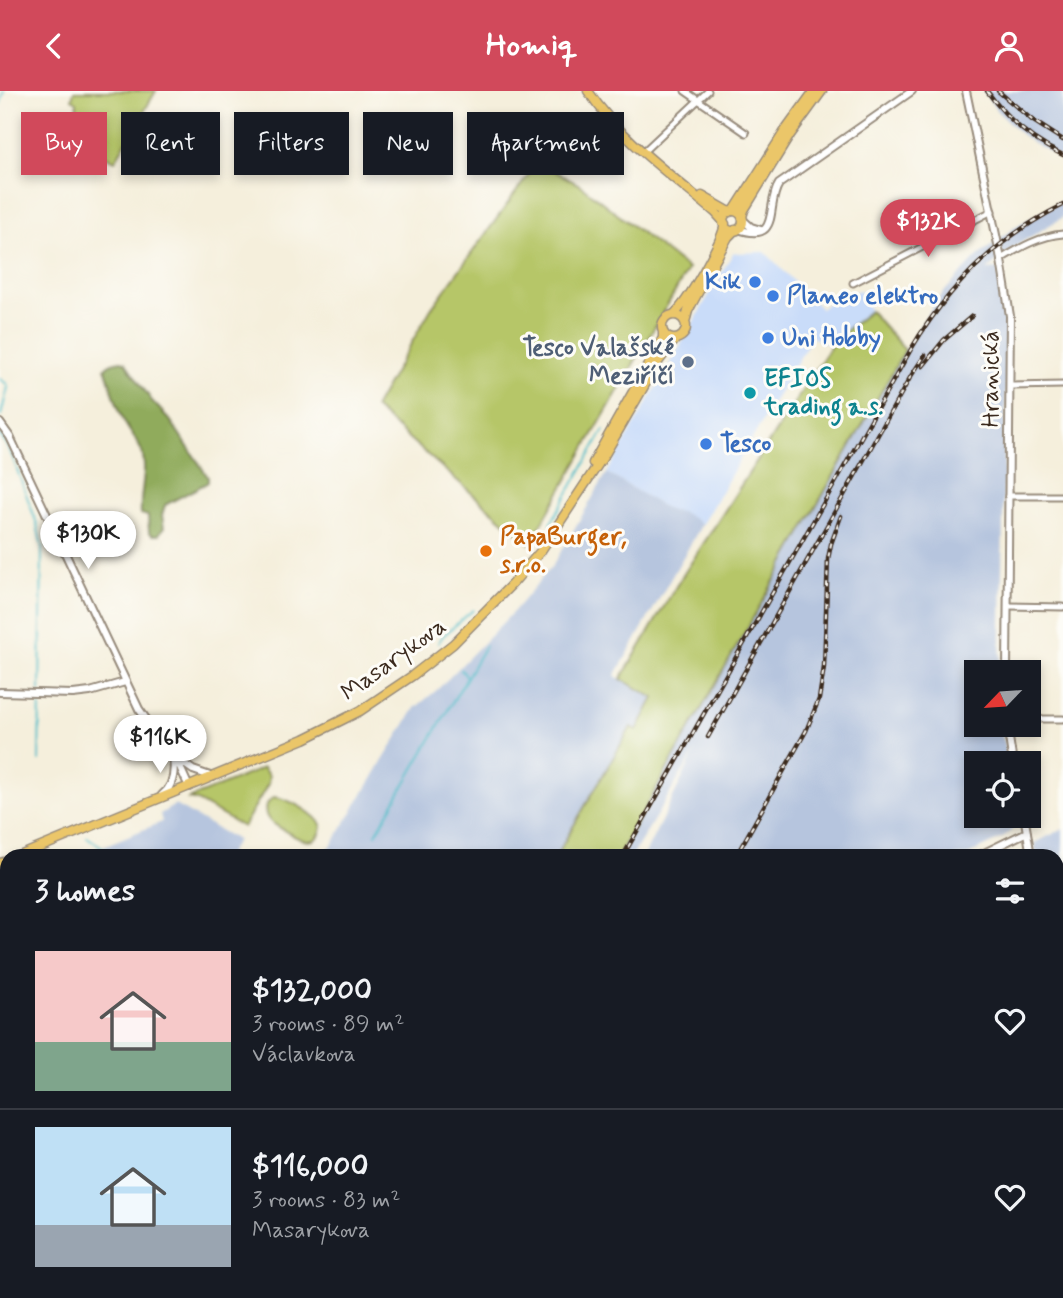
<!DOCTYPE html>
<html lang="en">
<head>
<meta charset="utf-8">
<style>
	body { margin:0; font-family:Mynerve,sans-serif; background:#20242c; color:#f1f3f6; height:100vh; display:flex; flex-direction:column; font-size:26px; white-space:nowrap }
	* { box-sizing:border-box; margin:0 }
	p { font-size:23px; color:#9ea1a6 }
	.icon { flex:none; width:38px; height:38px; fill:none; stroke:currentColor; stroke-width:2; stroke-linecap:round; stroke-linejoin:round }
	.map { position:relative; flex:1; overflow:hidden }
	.drawer { position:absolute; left:0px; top:758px; width:1064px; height:450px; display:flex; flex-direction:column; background:#171b24; border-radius:21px 21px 0 0; box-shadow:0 4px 10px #0003 }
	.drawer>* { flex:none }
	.top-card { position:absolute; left:21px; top:21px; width:700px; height:63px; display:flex; gap:14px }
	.needle { width:46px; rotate:245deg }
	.fabs { position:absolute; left:964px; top:569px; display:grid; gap:14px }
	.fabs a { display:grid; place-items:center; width:77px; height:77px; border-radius:0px; background:#171b24; box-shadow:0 4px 10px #0003; font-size:35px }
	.price { position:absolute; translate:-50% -60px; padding:0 16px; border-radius:24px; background:#fff; color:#222; font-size:23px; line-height:46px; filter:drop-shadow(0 2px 4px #0008) }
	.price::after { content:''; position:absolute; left:50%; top:42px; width:21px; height:16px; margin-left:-10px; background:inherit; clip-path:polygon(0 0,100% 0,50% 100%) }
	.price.current { background:#d1495b; color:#fff }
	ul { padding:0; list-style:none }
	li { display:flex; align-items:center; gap:21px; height:175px; padding:0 35px }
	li+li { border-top:2px solid #363941 }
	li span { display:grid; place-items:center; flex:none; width:196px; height:140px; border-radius:0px; color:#555 }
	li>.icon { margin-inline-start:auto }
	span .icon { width:84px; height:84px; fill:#fffc; stroke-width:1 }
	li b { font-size:30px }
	h2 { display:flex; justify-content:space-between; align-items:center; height:84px; padding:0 35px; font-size:30px }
	.chip { padding:0 24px; border-radius:0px; background:#171b24; box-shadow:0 4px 10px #0003; font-size:24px; line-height:63px }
	.chip.current { background:#d1495b; color:#fff }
	header { display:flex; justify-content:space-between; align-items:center; height:91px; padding:0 35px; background:#d1495b; color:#fff; font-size:32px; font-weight:700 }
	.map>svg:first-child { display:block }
	.built { fill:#c9dcf9 }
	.industrial { fill:#b6c5de }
	.green { fill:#b6c668; stroke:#787843; stroke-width:2 }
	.forest { fill:#90ab5c; stroke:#666a3d; stroke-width:2 }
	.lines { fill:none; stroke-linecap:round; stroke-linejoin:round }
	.stream { stroke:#50bdc9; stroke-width:2 }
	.minor-casing { stroke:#988c7d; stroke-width:9 }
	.tertiary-casing { stroke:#988c7d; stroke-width:10 }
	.primary-casing { stroke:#988c7d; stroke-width:11 }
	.minor { stroke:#fff; stroke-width:5 }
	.tertiary { stroke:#fff; stroke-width:6 }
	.primary { stroke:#ebc669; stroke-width:8 }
	.rail-casing { stroke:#3b2a1e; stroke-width:4.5 }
	.rail { stroke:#fdfcf7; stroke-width:2; stroke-dasharray:5; stroke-linecap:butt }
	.shop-dot { fill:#3f7fe0; stroke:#fdfcf7; stroke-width:2.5 }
	.service-dot { fill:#5c6f8a; stroke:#fdfcf7; stroke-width:2.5 }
	.culture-dot { fill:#0f9aa8; stroke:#fdfcf7; stroke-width:2.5 }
	.food-dot { fill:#e8710a; stroke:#fdfcf7; stroke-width:2.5 }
	.labels { text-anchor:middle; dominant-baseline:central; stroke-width:6; stroke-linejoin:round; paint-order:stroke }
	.shop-label { font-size:24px; font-weight:bold; fill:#366cbe; stroke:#fdfcf7; text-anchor:start }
	.service-label { font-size:24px; font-weight:bold; fill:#4e5e75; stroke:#fdfcf7; text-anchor:end }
	.culture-label { font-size:24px; font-weight:bold; fill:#0d838f; stroke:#fdfcf7; text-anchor:start }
	.street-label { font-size:24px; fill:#3b2a1e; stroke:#fdfcf7 }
	.food-label { font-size:24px; font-weight:bold; fill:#c56008; stroke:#fdfcf7; text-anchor:start }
</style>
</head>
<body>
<header><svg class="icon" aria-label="back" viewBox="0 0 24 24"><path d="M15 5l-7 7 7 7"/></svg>Homiq<svg class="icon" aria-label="person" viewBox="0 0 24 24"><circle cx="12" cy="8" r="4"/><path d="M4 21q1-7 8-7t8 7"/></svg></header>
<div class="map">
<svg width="1063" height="1207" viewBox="0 0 1063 1207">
	<rect width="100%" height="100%" fill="#fdfcf7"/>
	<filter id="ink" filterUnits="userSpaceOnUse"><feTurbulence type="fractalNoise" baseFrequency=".0143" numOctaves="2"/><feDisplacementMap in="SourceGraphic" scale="14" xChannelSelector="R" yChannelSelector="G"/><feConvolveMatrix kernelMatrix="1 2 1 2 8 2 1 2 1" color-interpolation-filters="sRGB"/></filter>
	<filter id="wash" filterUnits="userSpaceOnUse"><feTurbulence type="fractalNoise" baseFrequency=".00686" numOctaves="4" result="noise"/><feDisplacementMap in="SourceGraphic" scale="28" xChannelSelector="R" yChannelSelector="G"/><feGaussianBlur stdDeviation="1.57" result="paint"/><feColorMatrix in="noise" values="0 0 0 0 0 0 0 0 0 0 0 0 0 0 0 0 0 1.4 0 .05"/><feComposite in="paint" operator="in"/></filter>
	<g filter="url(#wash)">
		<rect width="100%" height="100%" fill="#f5efdc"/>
		<path class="built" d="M 765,161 L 821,218 L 832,208 L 860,199 L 870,220 L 845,240 L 831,255 L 812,246 L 702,433 L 682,422 L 670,420 L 607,382 L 733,162 Z"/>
		<path class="industrial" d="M 983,0 L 1063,0 L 1063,68 L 1037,54 L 1022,44 L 997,20 Z
			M 1063,109 L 1063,126 L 1017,154 L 987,179 L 998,178 L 1007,233 L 1000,581 L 976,581 L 976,634 L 1000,634 L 1008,672 L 976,672 L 976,724 L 1017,725 L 1015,736 L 1004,746 L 966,765 L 644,765 L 696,659 L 632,765 L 618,765 L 892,282 L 925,226 L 944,201 L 977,166 L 1016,135 Z
			M 607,382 L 670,420 L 682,421 L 702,433 L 615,585 L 654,606 L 637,639 L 631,637 L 556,765 L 304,765 L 323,761 L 331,755 L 415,617 L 438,598 L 484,551 L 514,520 L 553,474 Z
			M 175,714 L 237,749 L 229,762 L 230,765 L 79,765 L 162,731 L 160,723 Z
			M 1063,738 L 1063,875 L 1057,858 L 1057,765 L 1037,765 L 1034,752 Z
			M 7,794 L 7,1200 L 321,1201 L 318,1207 L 0,1207 L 0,797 Z
			M 438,1200 L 656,1200 L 657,1206 L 657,1207 L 434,1207 Z"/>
		<path class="green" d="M 74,0 L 156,0 L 115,70 L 88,56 L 90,50 L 88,53 L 71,46 L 77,24 L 77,11 L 72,8 Z
			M 538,71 L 580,94 L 688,178 L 530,453 L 374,317 L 431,218 Z
			M 870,220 L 905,259 L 618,765 L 556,765 L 631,636 L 637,639 L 654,607 L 621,588 L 678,492 L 831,255 L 845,240 Z
			M 263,677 L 269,685 L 268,693 L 243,736 L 197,710 L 189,708 Z
			M 274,706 C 288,707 316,723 322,735 C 318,766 286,740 271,731 C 262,722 264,713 274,706 Z
			M 321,1201 L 321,1200 L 372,1201 L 368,1207 L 318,1207 Z"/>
		<path class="forest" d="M 121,270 L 125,271 L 152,310 L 170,329 L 208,386 L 208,391 L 205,393 L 165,414 L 162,424 L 164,437 L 158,444 L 153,444 L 149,441 L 148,425 L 141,423 C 139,402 148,382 142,361 C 138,350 130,342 125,332 C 117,316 112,297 106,279 L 105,277 C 110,272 114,271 121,270 Z
			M 386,1201 L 386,1200 L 438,1201 L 434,1207 L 383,1207 Z
			M 690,1201 L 875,1201 L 869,1207 L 696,1207 Z"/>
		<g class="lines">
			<path class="stream" d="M 0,14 L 4,0
				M 0,288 L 7,293 L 8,296 L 1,324
				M 0,343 L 12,365 L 37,433 L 42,457 L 40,600
				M 551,432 L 604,339
				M 438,552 L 443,545 L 473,519
				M 461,579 L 467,586
				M 39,670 L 40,605
				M 376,743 L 485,555
				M 87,746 L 116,765
				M 707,1200 L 716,1207"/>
		</g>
	</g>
	<g filter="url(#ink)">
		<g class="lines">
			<g class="minor-casing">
				<path id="minor" d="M 685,0 L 746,42
					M 643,61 L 708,0
					M 1001,168 C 1021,156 1040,145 1063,143
					M 853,192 L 992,120
					M 1011,295 L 1063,294
					M 1008,405 L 1063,405
					M 1008,515 L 1063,516
					M 1029,628 L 1063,628"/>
			</g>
			<g class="tertiary-casing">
				<path id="tertiary" d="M 966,0 L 1000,163 L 1010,225 L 1007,581
					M 743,129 L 751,136 L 761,139
					M 738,138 C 782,153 765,114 779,93 L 912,0
					M 0,332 L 10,346 L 139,618 L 180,676 L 189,696
					M 0,601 L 73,603 L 90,601 L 125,591
					M 1007,634 L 1013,672
					M 180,670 L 193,679 L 213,686
					M 162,704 C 174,695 175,681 173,667
					M 1024,724 L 1031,765
					M 978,765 L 1027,741
					M 1057,882 L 1063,893
					M 665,1207 L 667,1200"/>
			</g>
			<g class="primary-casing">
				<path id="primary" d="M 588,0 C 622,50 670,83 716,122 L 724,131
					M 702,105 L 730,121
					M 734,120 L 785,40 L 814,0
					M723 130a10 10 0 1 1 20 0a10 10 0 1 1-20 0Z
					M 742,126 L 744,119 L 790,44 L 822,0
					M662 236a12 12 0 1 1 24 0a12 12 0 1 1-24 0Z
					M 673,224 C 687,213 722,151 725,133
					M 685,231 L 688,220 L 728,146 L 735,139
					M 593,372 L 652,267 L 663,247 L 663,242
					M 19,765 L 304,648 L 360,620 L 412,585 L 453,553 L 513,492 L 540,461 L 605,363 L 658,271 L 675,249
					M 0,772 L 7,770"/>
			</g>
			<use href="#minor" class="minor"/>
			<use href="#tertiary" class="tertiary"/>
			<use href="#primary" class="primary"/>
			<g class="rail-casing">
				<path id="rail" d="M 987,0 C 1006,27 1032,50 1063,64
					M 998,0 L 1032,29 L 1063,49
					M 923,275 L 944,249 L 972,225
					M 708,646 L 911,285 L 925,264
					M 623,765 L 910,260 C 947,197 996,147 1063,114
					M 736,765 L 806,640 L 819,608 L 824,576 L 828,468 L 831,453 L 841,425
					M 0,1199 L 7,1187
					M 377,1207 L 381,1200
					M 444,1207 L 448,1200"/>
			</g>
			<use href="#rail" class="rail"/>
		</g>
	</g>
	<g class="shop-dot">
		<circle cx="755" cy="191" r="7"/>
		<circle cx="773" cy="205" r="7"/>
		<circle cx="768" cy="247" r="7"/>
		<circle cx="706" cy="353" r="7"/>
	</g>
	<circle class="service-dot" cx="688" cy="271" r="7"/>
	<circle class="culture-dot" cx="750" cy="302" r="7"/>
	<circle class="food-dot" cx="486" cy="460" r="7"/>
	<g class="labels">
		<g class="shop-label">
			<text x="741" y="191" text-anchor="end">Kik</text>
			<text x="787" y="205">Planeo elektro</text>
			<text x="782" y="247">Uni Hobby</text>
			<text x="720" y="353">Tesco</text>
		</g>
		<g class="service-label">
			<text x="674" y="257">Tesco Valašské<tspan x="674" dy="28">Meziříčí</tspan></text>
		</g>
		<g class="culture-label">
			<text x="764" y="288">EFIOS<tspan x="764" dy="28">trading a.s.</tspan></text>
		</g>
		<g class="street-label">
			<text transform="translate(991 288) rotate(-90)">Hranická</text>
			<text transform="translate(394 569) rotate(-36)">Masarykova</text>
		</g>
		<g class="food-label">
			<text x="500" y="446">PapaBurger,<tspan x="500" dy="28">s.r.o.</tspan></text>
		</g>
	</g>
</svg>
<div class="fabs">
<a><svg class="needle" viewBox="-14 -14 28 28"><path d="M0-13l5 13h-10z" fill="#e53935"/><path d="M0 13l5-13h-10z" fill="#9ea1a6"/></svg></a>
<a><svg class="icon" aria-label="locate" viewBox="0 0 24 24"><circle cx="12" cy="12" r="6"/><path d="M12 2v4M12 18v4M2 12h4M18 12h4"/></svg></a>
</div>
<b class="price current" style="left:928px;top:168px">$132K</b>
<b class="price" style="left:88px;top:480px">$130K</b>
<b class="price" style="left:160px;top:684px">$116K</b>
<div class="top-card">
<a class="chip current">Buy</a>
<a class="chip">Rent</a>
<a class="chip">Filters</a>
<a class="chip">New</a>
<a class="chip">Apartment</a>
</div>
<section class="drawer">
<h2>3 homes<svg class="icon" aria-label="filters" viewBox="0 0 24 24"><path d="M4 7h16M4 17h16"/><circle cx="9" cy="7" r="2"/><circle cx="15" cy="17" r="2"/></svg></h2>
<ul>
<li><span style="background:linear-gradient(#f6c9c9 65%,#7fa58c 0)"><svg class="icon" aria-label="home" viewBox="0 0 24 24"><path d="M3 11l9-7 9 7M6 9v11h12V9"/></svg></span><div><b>$132,000</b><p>3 rooms · 89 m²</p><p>Václavkova</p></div><svg class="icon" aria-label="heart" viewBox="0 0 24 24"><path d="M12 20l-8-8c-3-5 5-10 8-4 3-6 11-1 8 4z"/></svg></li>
<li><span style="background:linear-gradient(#bfe0f5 70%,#9aa5b1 0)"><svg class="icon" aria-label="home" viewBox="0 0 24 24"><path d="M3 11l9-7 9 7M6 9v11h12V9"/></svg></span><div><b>$116,000</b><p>3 rooms · 83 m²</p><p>Masarykova</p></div><svg class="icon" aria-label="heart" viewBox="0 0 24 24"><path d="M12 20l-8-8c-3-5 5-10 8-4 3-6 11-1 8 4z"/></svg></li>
</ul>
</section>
</div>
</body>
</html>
